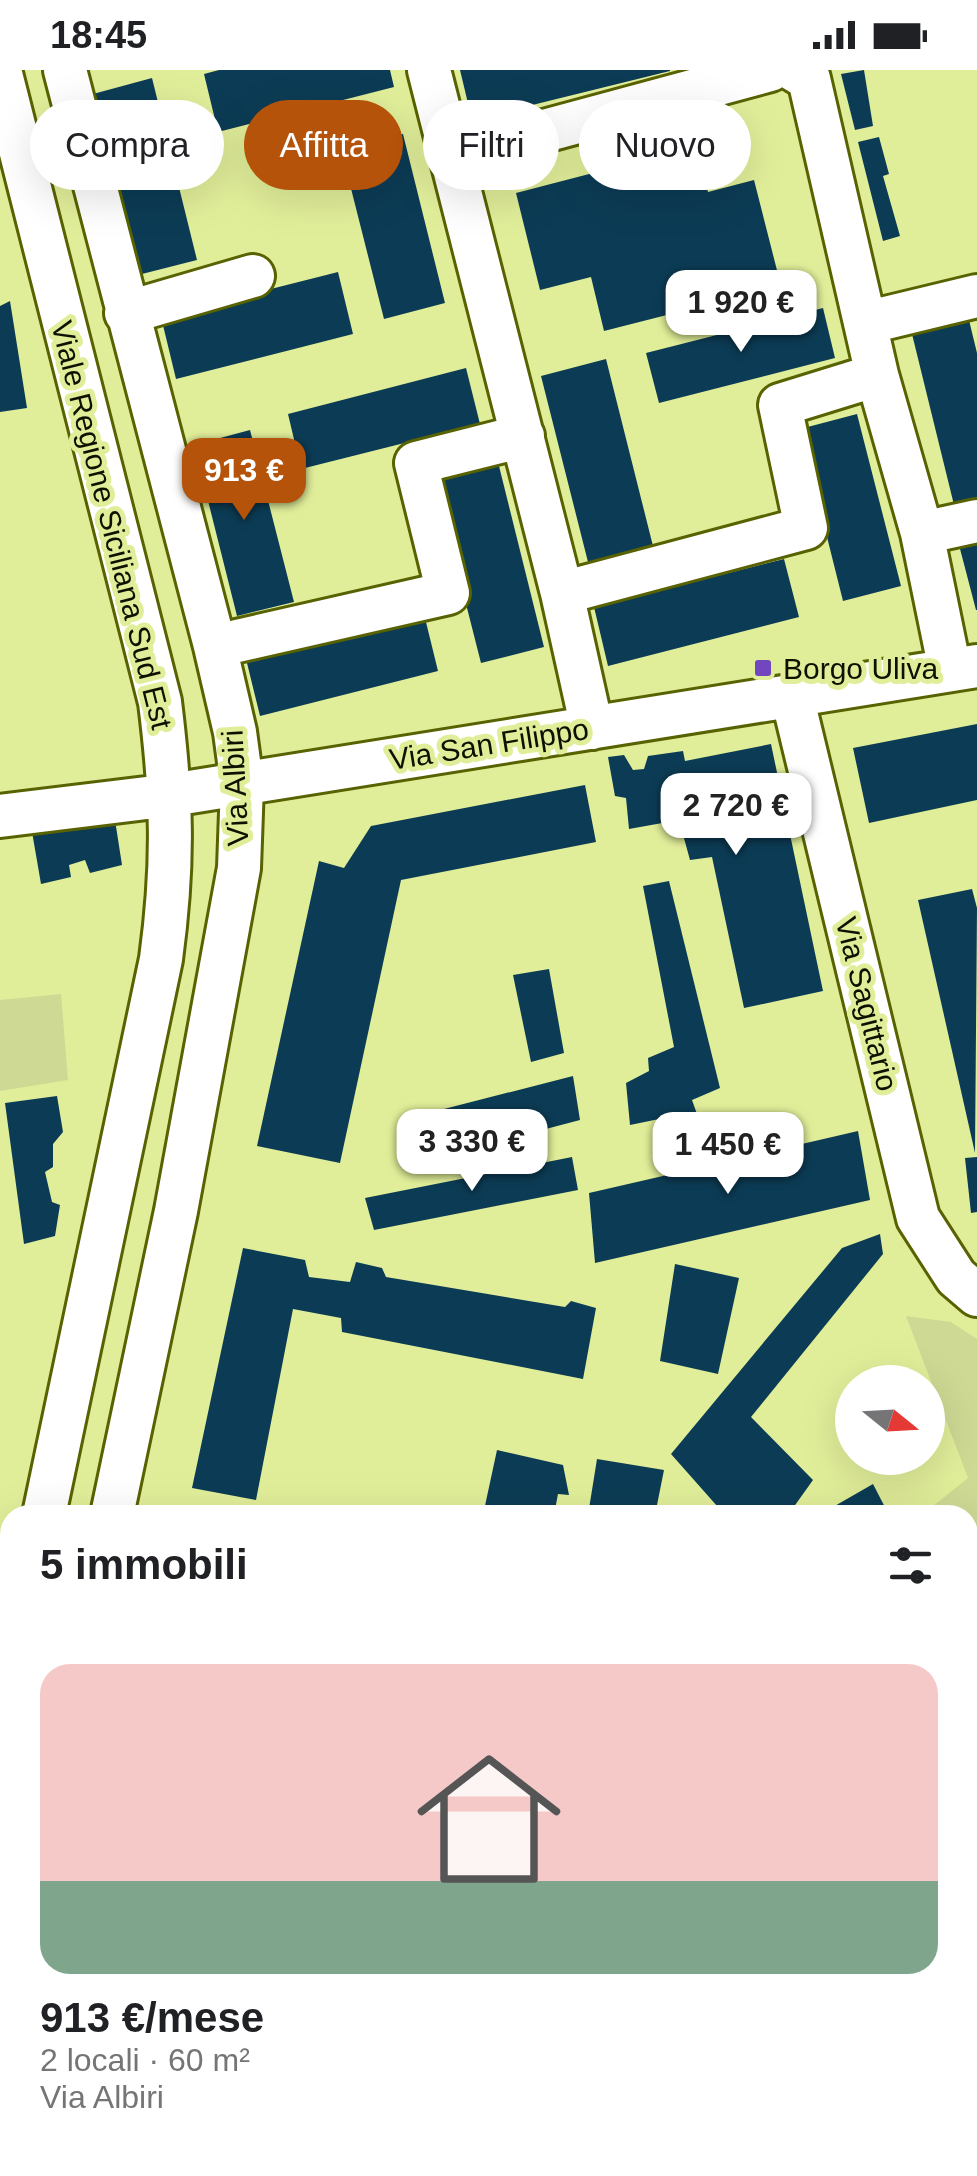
<!DOCTYPE html>
<html lang="it">
<head>
<meta charset="utf-8">
<style>
	body { margin:0; font-family:Arial,sans-serif; background:#f2f2f2; color:#202124; height:100vh; display:flex; flex-direction:column; font-size:38px; white-space:nowrap }
	* { box-sizing:border-box; margin:0 }
	p { font-size:32px; color:#757577 }
	.icon { flex:none; width:55px; height:55px; fill:none; stroke:currentColor; stroke-width:2; stroke-linecap:round; stroke-linejoin:round }
	.map { position:relative; flex:1; overflow:hidden }
	.side { position:absolute; left:0px; top:1435px; width:978px; height:672px; display:flex; flex-direction:column; background:#fff; border-radius:30px 30px 0 0; box-shadow:0 10px 40px #0002 }
	.side>* { flex:none }
	.hud { position:absolute; left:30px; top:30px; width:918px; height:90px; display:flex; gap:20px }
	.needle { width:65px; rotate:108deg }
	.buttons { position:absolute; left:835px; top:1295px; display:grid; gap:20px }
	.buttons a { display:grid; place-items:center; width:110px; height:110px; border-radius:50%; background:#fff; box-shadow:0 10px 40px #0002; font-size:50px }
	.price { position:absolute; translate:-50% -85px; padding:0 22px; border-radius:20px; background:#fff; color:#222; font-size:32px; line-height:65px; filter:drop-shadow(0 2px 5px #0008) }
	.price::after { content:''; position:absolute; left:50%; top:60px; width:30px; height:22px; margin-left:-15px; background:inherit; clip-path:polygon(0 0,100% 0,50% 100%) }
	.price.on { background:#b45309; color:#fff }
	ul { padding:0; list-style:none }
	li { display:grid; align-content:center; gap:20px; height:530px; padding:0 40px }
	li+li { border-top:2px solid #e0e0e0 }
	li span { display:grid; place-items:center; height:310px; border-radius:30px; color:#555 }
	li>.icon { margin-inline-start:auto }
	span .icon { width:180px; height:180px; fill:#fffc; stroke-width:1 }
	li b { font-size:42px }
	h2 { display:flex; justify-content:space-between; align-items:center; height:120px; padding:0 40px; font-size:42px }
	.pill { padding:0 35px; border-radius:45px; background:#fff; box-shadow:0 10px 40px #0002; font-size:35px; line-height:90px }
	.pill.on { background:#b45309; color:#fff }
	.status { display:flex; justify-content:space-between; align-items:center; height:70px; padding:0 50px; background:#fff; direction:ltr }
	.status svg { height:28px; fill:currentColor }
	.map>svg:first-child { display:block }
	.green { fill:#ced994 }
	.building { fill:#0c3c55 }
	.lines { fill:none; stroke-linecap:round; stroke-linejoin:round }
	.minor-casing { stroke:#596200; stroke-width:48 }
	.minor { stroke:#fff; stroke-width:42 }
	.poi-dot { fill:#7146be; stroke:#e1ee99; stroke-width:4 }
	.labels { text-anchor:middle; dominant-baseline:central; stroke-width:10; stroke-linejoin:round; paint-order:stroke }
	.street-label { font-size:30px; fill:#0e1100; stroke:#e1ee99 }
	.poi-label { font-size:30px; fill:#0e1100; stroke:#e1ee99; text-anchor:start }
</style>
</head>
<body>
<div class="status"><b>18:45</b><svg viewBox="0 0 49 12"><path d="M0 12V9h3v3zM5 12V6h3v6zM10 12V3h3v9zM15 12V0h3v12zM26 1h20v11H26zM47 4h2v5h-2z"/></svg></div>
<div class="map">
<svg width="977" height="2106" viewBox="0 0 977 2106">
	<rect width="100%" height="100%" fill="#e1ee99"/>
	<path class="green" d="M 61,924 L 68,1010 L 0,1021 L 0,930 Z
		M 906,1246 L 951,1252 L 977,1269 L 977,1666 L 968,1666 L 968,1445 L 922,1445 L 968,1408 Z"/>
	<path class="building" d="M 219,0 L 390,0 L 394,17 L 218,62 L 204,4 Z
		M 460,0 L 670,0 L 670,1 L 472,50 Z
		M 864,0 L 873,56 L 855,60 L 841,4 Z
		M 152,8 L 197,190 L 138,205 L 93,24 Z
		M 403,64 L 445,233 L 384,249 L 341,79 Z
		M 879,67 L 889,104 L 883,106 L 900,166 L 883,171 L 858,72 Z
		M 697,76 L 708,122 L 754,110 L 781,216 L 604,261 L 591,207 L 540,220 L 516,123 Z
		M 338,202 L 353,264 L 176,309 L 161,247 Z
		M 10,231 L 27,338 L 0,342 L 0,236 Z
		M 823,238 L 835,288 L 659,333 L 646,283 Z
		M 968,246 L 977,283 L 977,429 L 954,435 L 911,260 Z
		M 606,289 L 654,480 L 589,496 L 541,306 Z
		M 466,298 L 480,354 L 301,399 L 288,344 Z
		M 857,344 L 901,516 L 843,531 L 800,359 Z
		M 250,360 L 294,532 L 237,546 L 194,375 Z
		M 499,396 L 544,577 L 481,593 L 435,412 Z
		M 977,470 L 977,540 L 976,540 L 959,475 Z
		M 784,489 L 799,547 L 608,596 L 594,537 Z
		M 425,548 L 438,601 L 260,646 L 247,593 Z
		M 977,654 L 977,730 L 869,753 L 853,678 Z
		M 771,674 L 823,921 L 744,938 L 712,787 L 690,790 L 679,750 L 629,759 L 626,728 L 615,726 L 608,687 L 624,685 L 633,700 L 644,699 L 648,686 L 683,681 L 685,691 Z
		M 585,715 L 596,772 L 401,810 L 340,1093 L 257,1076 L 319,791 L 344,798 L 371,756 Z
		M 115,750 L 122,795 L 90,803 L 85,790 L 69,795 L 71,807 L 41,814 L 31,756 Z
		M 669,811 L 720,1018 L 692,1030 L 702,1058 L 673,1068 L 669,1047 L 630,1055 L 626,1013 L 649,1001 L 648,988 L 674,977 L 643,816 Z
		M 972,819 L 977,838 L 975,1083 L 918,830 Z
		M 549,899 L 564,983 L 531,992 L 513,905 Z
		M 573,1006 L 580,1050 L 458,1082 L 444,1039 Z
		M 57,1026 L 63,1062 L 53,1074 L 53,1097 L 45,1102 L 52,1132 L 60,1135 L 55,1166 L 24,1174 L 5,1033 Z
		M 858,1061 L 870,1130 L 595,1193 L 589,1123 Z
		M 572,1087 L 578,1120 L 374,1160 L 365,1128 Z
		M 977,1087 L 977,1142 L 971,1143 L 965,1088 Z
		M 880,1164 L 883,1184 L 751,1347 L 813,1410 L 788,1445 L 725,1445 L 671,1384 L 842,1178 Z
		M 243,1178 L 305,1190 L 309,1207 L 350,1212 L 356,1192 L 382,1198 L 386,1207 L 565,1237 L 571,1231 L 596,1238 L 583,1309 L 342,1262 L 341,1248 L 293,1239 L 256,1430 L 192,1418 Z
		M 675,1194 L 739,1208 L 718,1304 L 660,1291 Z
		M 497,1380 L 563,1395 L 569,1425 L 558,1424 L 554,1445 L 483,1445 Z
		M 597,1389 L 664,1400 L 655,1445 L 588,1445 Z
		M 873,1414 L 889,1445 L 819,1445 Z
		M 977,1765 L 977,1839 L 968,1841 L 968,1767 Z
		M 969,1909 L 977,1939 L 977,2014 L 968,2016 Z
		M 304,2098 L 280,2106 L 210,2106 L 206,2099 Z
		M 333,2098 L 414,2098 L 415,2106 L 336,2106 Z
		M 441,2098 L 489,2098 L 492,2106 L 444,2106 Z"/>
	<g class="lines">
		<g class="minor-casing">
			<path id="minor" d="M 0,0 L 160,632 C 172,729 174,793 161,889 L 44,1445
				M 65,0 L 215,576 L 235,662 L 242,714 L 239,798 L 176,1141 L 112,1445
				M 429,0 L 562,523 L 592,658
				M 794,0 L 809,9 L 877,305 L 922,463 L 950,600
				M 452,86 L 770,0
				M 126,243 L 253,206
				M 865,253 L 977,226
				M 922,463 L 977,451
				M 562,523 L 806,458 L 780,335 L 877,305
				M 215,576 L 448,523 L 416,393 L 523,366
				M 792,626 L 918,1148 L 956,1207 L 977,1225
				M 0,746 L 171,725 L 977,596
				M 0,1651 L 10,1604
				M 0,1912 L 10,1914
				M 857,2098 L 883,2106"/>
		</g>
		<use href="#minor" class="minor"/>
	</g>
	<rect class="poi-dot" x="753" y="588" width="20" height="20" rx="5"/>
	<g class="labels">
		<g class="street-label">
			<text transform="translate(112 455) rotate(76)">Viale Regione Siciliana Sud Est</text>
			<text transform="translate(489 674) rotate(-9)">Via San Filippo</text>
			<text transform="translate(235 718) rotate(-93)">Via Albiri</text>
			<text transform="translate(867 934) rotate(76)">Via Sagittario</text>
		</g>
		<g class="poi-label">
			<text x="783" y="598">Borgo Uliva</text>
		</g>
	</g>
</svg>
<div class="buttons">
<a><svg class="needle" viewBox="-14 -14 28 28"><path d="M0-13l5 13h-10z" fill="#e53935"/><path d="M0 13l5-13h-10z" fill="#757577"/></svg></a>
</div>
<b class="price" style="left:741px;top:285px">1 920 €</b>
<b class="price on" style="left:244px;top:453px">913 €</b>
<b class="price" style="left:736px;top:788px">2 720 €</b>
<b class="price" style="left:472px;top:1124px">3 330 €</b>
<b class="price" style="left:728px;top:1127px">1 450 €</b>
<div class="hud">
<a class="pill">Compra</a>
<a class="pill on">Affitta</a>
<a class="pill">Filtri</a>
<a class="pill">Nuovo</a>
</div>
<section class="side">
<h2>5 immobili<svg class="icon" aria-label="filters" viewBox="0 0 24 24"><path d="M4 7h16M4 17h16"/><circle cx="9" cy="7" r="2"/><circle cx="15" cy="17" r="2"/></svg></h2>
<ul>
<li><span style="background:linear-gradient(#f6c9c9 70%,#7fa58c 0)"><svg class="icon" aria-label="home" viewBox="0 0 24 24"><path d="M3 11l9-7 9 7M6 9v11h12V9"/></svg></span><div><b>913 €/mese</b><p>2 locali · 60 m²</p><p>Via Albiri</p></div></li>
</ul>
</section>
</div>
</body>
</html>
